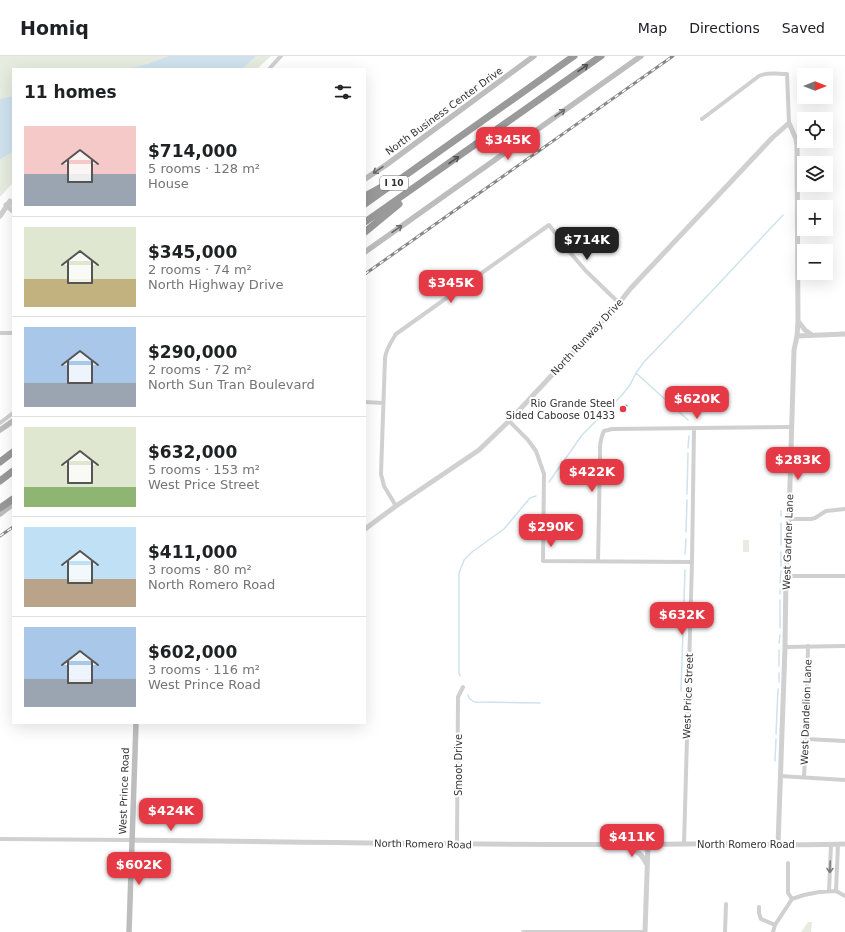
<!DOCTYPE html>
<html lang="en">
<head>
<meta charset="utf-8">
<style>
	body { margin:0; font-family:"DejaVu Sans",sans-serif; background:#f6f6f6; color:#202124; height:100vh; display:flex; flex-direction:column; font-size:15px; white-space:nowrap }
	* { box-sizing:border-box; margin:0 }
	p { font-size:13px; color:#757577 }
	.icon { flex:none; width:22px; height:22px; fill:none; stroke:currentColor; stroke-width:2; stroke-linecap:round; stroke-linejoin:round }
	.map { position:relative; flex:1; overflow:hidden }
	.panel { position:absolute; left:12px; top:12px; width:354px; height:656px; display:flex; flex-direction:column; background:#fff; border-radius:0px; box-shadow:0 4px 16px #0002 }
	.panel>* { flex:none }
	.needle { width:26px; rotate:90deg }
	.fabs { position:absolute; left:797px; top:12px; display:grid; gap:8px }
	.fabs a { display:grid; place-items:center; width:36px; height:36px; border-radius:0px; background:#fff; box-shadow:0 4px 16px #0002; font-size:20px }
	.price { position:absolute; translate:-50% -34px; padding:0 9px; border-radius:8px; background:#e63946; color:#fff; font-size:13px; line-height:26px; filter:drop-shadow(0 1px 2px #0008) }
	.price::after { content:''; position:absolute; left:50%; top:24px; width:12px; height:9px; margin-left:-6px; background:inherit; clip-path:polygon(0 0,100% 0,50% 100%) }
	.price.selected { background:#222; color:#fff }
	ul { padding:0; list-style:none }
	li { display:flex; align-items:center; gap:12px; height:100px; padding:0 12px }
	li+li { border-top:1px solid #e0e0e0 }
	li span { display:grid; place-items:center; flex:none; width:112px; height:80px; border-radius:0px; color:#555 }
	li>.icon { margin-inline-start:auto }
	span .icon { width:48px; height:48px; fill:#fffc; stroke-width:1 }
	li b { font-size:17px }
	h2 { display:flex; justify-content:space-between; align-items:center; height:48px; padding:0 12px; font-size:17px }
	header { display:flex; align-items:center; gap:24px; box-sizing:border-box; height:56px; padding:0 20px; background:#fff; border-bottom:1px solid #e0e0e0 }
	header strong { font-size:19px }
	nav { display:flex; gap:22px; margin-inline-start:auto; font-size:14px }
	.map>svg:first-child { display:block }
	.green { fill:#e6ecdf }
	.water { fill:#cfe2ee }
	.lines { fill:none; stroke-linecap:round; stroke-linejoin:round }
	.stream { stroke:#cfe2ee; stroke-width:1.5 }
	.minor { stroke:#d0d0d0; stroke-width:4 }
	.tertiary { stroke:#d0d0d0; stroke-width:5 }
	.secondary { stroke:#bdbdbd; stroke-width:5.5 }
	.motorway { stroke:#9a9a9a; stroke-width:7 }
	.rail-casing { stroke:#888; stroke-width:3 }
	.rail { stroke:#fff; stroke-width:1.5; stroke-dasharray:4.5; stroke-linecap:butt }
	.oneway { stroke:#525252 }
	.oneway2 { stroke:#6a6a6a }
	.oneway3 { stroke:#7a7a7a }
	.poi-dot { fill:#e63946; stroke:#fff; stroke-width:1.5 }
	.labels { text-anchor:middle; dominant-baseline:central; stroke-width:4; stroke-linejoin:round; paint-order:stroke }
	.shield { fill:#fff; stroke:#707070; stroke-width:1 }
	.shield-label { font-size:9px; font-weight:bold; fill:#333 }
	.street-label { font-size:10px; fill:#333; stroke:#fff }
	.poi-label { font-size:10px; fill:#333; stroke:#fff; text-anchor:end }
</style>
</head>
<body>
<header>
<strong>Homiq</strong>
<nav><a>Map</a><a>Directions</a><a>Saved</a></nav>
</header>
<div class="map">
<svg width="845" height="876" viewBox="0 0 845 876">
	<rect width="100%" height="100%" fill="#fff"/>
	<path class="green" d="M 0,0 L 271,0 L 257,13 L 13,13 L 13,127 L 9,131 L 0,141 Z
		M 743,484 L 749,484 L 749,496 L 743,496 Z
		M 808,866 L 812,866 L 811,876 L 801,876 Z"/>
	<path class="water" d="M 169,0 L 256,0 L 242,13 L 126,13 L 148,8 Z
		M 13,40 L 13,96 L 0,103 L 0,43 Z"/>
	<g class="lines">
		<path class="stream" d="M 636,317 L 688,364
			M 688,392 L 689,380
			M 549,426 L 582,379 L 621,340 L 630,329 L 636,317 L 644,306 L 711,236 L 783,159
			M 687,438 L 688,397
			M 781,455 L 781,460
			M 686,476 L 687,444
			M 781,489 L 781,467
			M 781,496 L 781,510
			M 685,498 L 686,483
			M 780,527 L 781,515
			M 780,538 L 780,534
			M 780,572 L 780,544
			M 779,587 L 780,579
			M 779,610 L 779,594
			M 460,620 L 459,617 L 459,517 L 464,504 L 472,496 L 504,473 L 530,442 L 536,440
			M 779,626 L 779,617
			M 681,635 L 685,514
			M 468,639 L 469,642 L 474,646 L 540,647
			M 776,678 L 778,633
			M 775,705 L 776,683"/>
		<path class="minor" d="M 269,13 L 281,0
			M 702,63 L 759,20 C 767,16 778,18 787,18 L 789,67
			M 0,277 L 13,277
			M 365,346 L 383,347
			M 509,365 L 528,384 L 536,395 L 544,418 L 543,505 L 692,506
			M 0,367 L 13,357
			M 396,450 L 384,430 L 381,418 L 385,302 C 386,293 391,286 396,278 L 549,169 L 573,200 L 586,215 L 619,247
			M 789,463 L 811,463 L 815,462 L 826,455 L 845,453
			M 598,505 L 600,405 C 600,394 599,385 604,375 L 612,373 L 792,371
			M 786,520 L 845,520
			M 785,591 L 845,590
			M 806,683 L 845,685
			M 780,720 L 845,724
			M 804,721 L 806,683 L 808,590
			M 0,783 L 131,784
			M 457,788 L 458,641 L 463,631
			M 684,788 L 692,506 L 694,372
			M 788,807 L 788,837 L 792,843
			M 829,835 L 831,788
			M 836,835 L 838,788
			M 759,851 L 759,857 L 761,863 L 775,869
			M 523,876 L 645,876
			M 725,876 L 726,848
			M 773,876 L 775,869 L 792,843 L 804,839 L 819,836 L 836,835 L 845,840"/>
		<path class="tertiary" d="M 6,149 L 13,155
			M 0,160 L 10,145 L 13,148
			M 798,265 L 805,274 L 812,279
			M 797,280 L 845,278
			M 365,473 L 396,450 L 479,394 L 509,365 L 619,247 L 631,232 L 772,82 L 789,67 L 796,83 L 797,89 L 798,265 L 797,280 L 794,294 L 788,493 L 786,520 L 785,591 L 778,789
			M 131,784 C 315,786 500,790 684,788 C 737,787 791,790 845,788
			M 625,789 C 634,794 642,797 646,807
			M 645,876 L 648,789"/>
		<path class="secondary" d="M 365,123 L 386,109 L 534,0
			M 365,196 L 641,0
			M 0,374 L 13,365
			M 0,458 L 13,448
			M 129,876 L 136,667"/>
		<path class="motorway" d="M 365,140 L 385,129
			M 365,148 L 574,0
			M 365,166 L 601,0
			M 365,176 L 399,148
			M 0,406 L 13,396
			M 0,425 L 13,415
			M 0,452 L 13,443"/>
		<g class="rail-casing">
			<path id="rail" d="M 365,218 L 673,0
				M 621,355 L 626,350
				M 0,480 L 13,471"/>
		</g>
		<use href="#rail" class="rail"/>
	</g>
	<defs><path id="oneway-shaft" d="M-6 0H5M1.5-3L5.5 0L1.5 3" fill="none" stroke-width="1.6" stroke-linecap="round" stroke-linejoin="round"/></defs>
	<g class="oneway">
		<use href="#oneway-shaft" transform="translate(583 12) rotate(-35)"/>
		<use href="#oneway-shaft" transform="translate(454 104) rotate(-35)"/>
	</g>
	<g class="oneway2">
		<use href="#oneway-shaft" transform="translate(560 57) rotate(-35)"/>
		<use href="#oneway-shaft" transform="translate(378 114) rotate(146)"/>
		<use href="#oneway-shaft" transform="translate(397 173) rotate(-35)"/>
	</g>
	<use class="oneway3" href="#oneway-shaft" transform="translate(830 811) rotate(92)"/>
	<circle class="poi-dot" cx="623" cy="353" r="4"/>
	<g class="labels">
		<rect class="shield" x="380" y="120" width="28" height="14" rx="3"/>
		<g class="shield-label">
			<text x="394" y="127">I 10</text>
		</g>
		<g class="street-label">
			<text transform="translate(444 55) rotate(-36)">North Business Center Drive</text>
			<text transform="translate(587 281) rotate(-47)">North Runway Drive</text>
			<text transform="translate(788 486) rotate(-88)">West Gardner Lane</text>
			<text transform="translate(688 640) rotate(-88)">West Price Street</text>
			<text transform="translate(806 656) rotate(-88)">West Dandelion Lane</text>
			<text transform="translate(458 709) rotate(-90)">Smoot Drive</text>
			<text transform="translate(124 735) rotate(-88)">West Prince Road</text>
			<text transform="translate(423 788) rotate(1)">North Romero Road</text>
			<text x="746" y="788">North Romero Road</text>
		</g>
		<g class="poi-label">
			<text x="615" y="347">Rio Grande Steel<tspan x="615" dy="12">Sided Caboose 01433</tspan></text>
		</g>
	</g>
</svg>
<div class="fabs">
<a><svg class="needle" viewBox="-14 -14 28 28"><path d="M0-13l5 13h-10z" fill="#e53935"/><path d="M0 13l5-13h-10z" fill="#757577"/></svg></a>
<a><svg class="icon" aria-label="locate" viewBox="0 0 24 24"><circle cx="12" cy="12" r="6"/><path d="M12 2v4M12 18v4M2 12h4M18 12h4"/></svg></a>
<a><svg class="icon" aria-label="layers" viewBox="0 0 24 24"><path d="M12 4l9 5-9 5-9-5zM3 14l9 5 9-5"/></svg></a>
<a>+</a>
<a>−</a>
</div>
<b class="price" style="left:508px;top:105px">$345K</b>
<b class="price selected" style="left:587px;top:205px">$714K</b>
<b class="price" style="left:451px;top:248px">$345K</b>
<b class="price" style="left:697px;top:364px">$620K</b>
<b class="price" style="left:798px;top:425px">$283K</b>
<b class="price" style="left:592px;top:437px">$422K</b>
<b class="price" style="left:551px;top:492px">$290K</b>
<b class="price" style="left:682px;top:580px">$632K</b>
<b class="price" style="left:171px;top:776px">$424K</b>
<b class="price" style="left:632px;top:802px">$411K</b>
<b class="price" style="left:139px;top:830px">$602K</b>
<section class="panel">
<h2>11 homes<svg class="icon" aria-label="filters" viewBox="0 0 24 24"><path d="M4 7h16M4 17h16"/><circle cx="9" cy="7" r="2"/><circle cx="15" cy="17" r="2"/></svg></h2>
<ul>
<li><span style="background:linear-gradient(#f6c9c9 60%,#9aa5b1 0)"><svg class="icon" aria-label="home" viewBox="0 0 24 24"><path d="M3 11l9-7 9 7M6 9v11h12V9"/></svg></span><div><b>$714,000</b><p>5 rooms · 128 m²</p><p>House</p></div></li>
<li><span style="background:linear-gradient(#dfe7d0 65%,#c2b280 0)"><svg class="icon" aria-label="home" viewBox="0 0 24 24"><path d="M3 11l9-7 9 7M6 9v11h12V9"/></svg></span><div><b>$345,000</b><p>2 rooms · 74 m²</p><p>North Highway Drive</p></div></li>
<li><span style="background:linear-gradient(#a9c7e8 70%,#9aa5b1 0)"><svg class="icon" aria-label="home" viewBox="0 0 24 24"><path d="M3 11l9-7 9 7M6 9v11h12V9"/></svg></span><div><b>$290,000</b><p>2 rooms · 72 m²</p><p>North Sun Tran Boulevard</p></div></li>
<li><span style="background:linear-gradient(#dfe7d0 75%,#8fb573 0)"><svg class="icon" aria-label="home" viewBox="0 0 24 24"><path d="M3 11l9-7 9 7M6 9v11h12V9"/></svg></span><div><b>$632,000</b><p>5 rooms · 153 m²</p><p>West Price Street</p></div></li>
<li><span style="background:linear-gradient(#bfe0f5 65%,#b9a48a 0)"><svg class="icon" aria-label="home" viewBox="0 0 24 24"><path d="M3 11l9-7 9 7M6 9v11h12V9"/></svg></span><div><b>$411,000</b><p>3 rooms · 80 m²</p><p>North Romero Road</p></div></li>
<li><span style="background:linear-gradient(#a9c7e8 65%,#9aa5b1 0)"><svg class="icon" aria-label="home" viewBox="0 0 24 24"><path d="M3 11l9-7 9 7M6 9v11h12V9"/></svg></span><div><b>$602,000</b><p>3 rooms · 116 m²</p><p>West Prince Road</p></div></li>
</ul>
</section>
</div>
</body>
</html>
